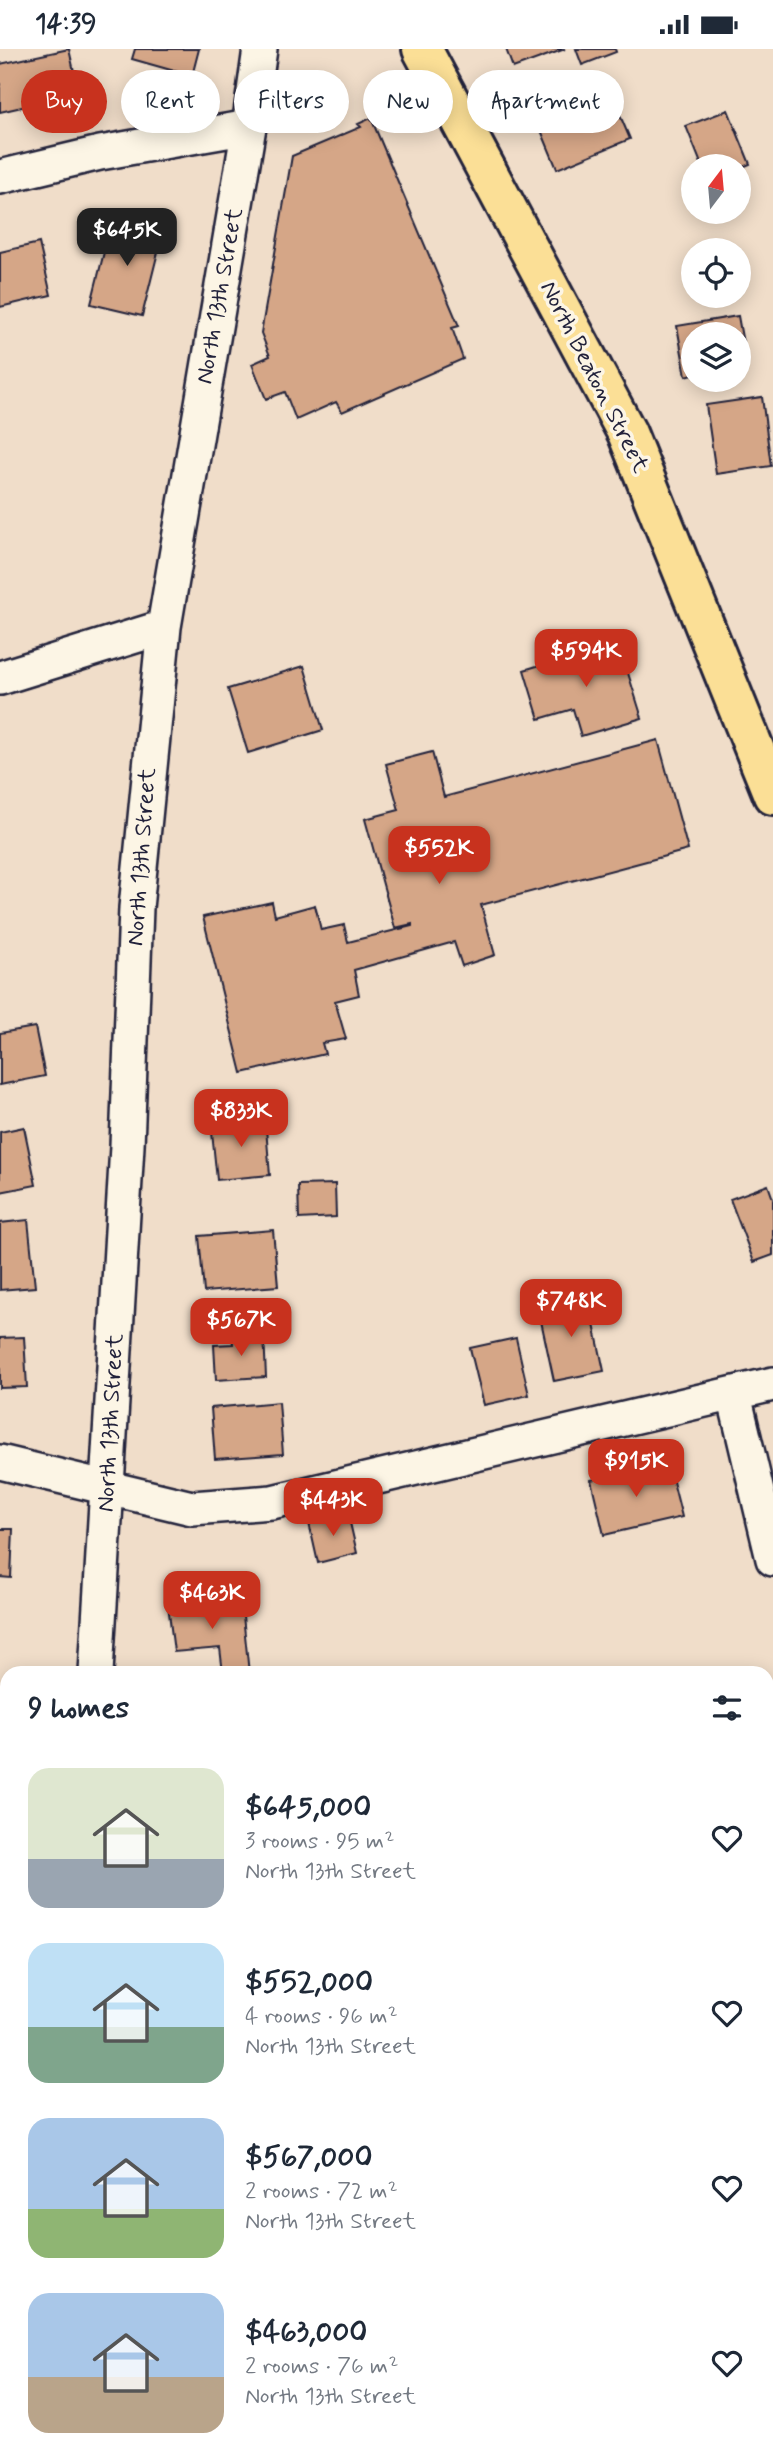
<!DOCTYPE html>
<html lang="en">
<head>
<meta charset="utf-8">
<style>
	body { margin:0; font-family:Mynerve,sans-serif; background:#f2f2f3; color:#1f2937; height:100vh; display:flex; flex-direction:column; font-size:26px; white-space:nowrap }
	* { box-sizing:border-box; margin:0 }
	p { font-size:23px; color:#747a83 }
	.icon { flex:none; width:38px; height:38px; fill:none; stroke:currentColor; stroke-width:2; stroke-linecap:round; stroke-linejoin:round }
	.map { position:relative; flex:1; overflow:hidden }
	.details { position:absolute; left:0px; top:1617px; width:774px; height:798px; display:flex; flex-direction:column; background:#fff; border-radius:21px 21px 0 0; box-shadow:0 4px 18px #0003 }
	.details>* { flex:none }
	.top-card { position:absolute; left:21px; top:21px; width:732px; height:63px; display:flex; gap:14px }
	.needle { width:46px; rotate:16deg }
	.buttons { position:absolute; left:681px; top:105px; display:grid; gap:14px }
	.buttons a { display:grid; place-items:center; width:70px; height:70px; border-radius:50%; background:#fff; box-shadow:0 4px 18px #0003; font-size:35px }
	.price { position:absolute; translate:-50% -60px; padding:0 16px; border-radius:14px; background:#c8321e; color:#fff; font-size:23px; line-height:46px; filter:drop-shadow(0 2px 4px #0008) }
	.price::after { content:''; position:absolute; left:50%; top:42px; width:21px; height:16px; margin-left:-10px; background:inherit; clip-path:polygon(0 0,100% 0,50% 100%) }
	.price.current { background:#222; color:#fff }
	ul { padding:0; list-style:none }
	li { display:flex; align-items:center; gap:21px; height:175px; padding:0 28px }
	li span { display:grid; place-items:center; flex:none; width:196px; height:140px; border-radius:21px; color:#555 }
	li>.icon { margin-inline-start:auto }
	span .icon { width:84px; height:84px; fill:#fffc; stroke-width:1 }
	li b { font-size:30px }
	h2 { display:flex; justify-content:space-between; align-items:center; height:84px; padding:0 28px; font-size:30px }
	.tag { padding:0 24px; border-radius:32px; background:#fff; box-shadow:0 4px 18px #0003; font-size:24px; line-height:63px }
	.tag.current { background:#c8321e; color:#fff }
	.status { display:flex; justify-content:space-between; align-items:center; height:49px; padding:0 35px; background:#fff; direction:ltr }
	.status svg { height:19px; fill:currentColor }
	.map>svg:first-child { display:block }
	.built { fill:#e8ccb5 }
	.building { fill:#d5a687; stroke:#22223b; stroke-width:2 }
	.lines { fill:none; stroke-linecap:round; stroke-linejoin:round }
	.minor-casing { stroke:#22223b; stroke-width:38 }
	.major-casing { stroke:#22223b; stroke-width:44 }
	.minor { stroke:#fcf5e5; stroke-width:33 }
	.major { stroke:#fbdf96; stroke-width:38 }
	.labels { text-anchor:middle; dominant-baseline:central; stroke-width:7; stroke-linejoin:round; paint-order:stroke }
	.street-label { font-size:24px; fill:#22223b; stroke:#fcf5e5 }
</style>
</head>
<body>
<div class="status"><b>14:39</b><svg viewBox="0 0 49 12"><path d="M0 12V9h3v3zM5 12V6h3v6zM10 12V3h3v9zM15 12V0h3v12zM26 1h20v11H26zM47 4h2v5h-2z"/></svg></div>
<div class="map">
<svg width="773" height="2415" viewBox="0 0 773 2415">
	<rect width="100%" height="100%" fill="#f0ddc9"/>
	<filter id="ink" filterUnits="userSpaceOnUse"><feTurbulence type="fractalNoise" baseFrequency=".0143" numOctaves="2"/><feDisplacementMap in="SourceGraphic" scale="14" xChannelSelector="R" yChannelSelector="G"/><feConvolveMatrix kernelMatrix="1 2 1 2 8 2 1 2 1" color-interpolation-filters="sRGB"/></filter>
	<g filter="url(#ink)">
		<path class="built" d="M 773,1903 L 773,2415 L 56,2415 L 57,2408 L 766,2408 L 766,1905 Z"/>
		<path class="building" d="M 69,0 L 79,45 L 0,63 L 0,15 Z
			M 135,0 L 199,0 L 192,27 L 132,10 Z
			M 506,0 L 565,0 L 513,19 Z
			M 576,0 L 615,0 L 616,3 L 582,16 Z
			M 611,45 L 630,90 L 557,120 L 538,74 Z
			M 728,61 L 750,115 L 738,120 L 738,117 L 702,117 L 686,77 Z
			M 371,69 L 459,277 L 452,279 L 463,310 L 342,363 L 336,353 L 296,371 L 285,343 L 266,350 L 252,315 L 270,307 L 261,284 L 292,107 L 361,78 L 358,75 Z
			M 112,171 L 163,183 L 142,267 L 91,255 Z
			M 39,194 L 51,246 L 0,258 L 0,203 Z
			M 738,267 L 747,316 L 738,318 L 738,285 L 693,285 L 693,325 L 686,327 L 677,277 Z
			M 762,348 L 771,417 L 716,425 L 706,356 Z
			M 618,592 L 642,669 L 581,687 L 573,660 L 539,670 L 524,621 Z
			M 304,617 L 323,681 L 248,704 L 228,640 Z
			M 658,691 L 688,801 L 481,856 L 495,906 L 462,917 L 454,893 L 354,921 L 359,946 L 335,952 L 346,990 L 322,994 L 325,1005 L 242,1024 L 203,868 L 272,853 L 275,867 L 315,856 L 321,881 L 344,876 L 348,893 L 412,877 L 412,875 L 395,879 L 365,770 L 399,761 L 386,715 L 432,703 L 444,748 Z
			M 35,978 L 45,1027 L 0,1036 L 0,984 Z
			M 265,1068 L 270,1126 L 217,1131 L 211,1074 Z
			M 24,1078 L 36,1136 L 0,1143 L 0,1083 Z
			M 335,1135 L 336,1168 L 299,1170 L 298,1136 Z
			M 768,1136 L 773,1150 L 773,1206 L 754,1213 L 730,1150 Z
			M 28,1171 L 35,1238 L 0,1241 L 0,1174 Z
			M 273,1181 L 278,1237 L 204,1243 L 199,1187 Z
			M 588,1247 L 604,1322 L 554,1332 L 538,1258 Z
			M 264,1285 L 266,1328 L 216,1331 L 214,1296 L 233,1295 L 232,1287 Z
			M 24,1288 L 27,1338 L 0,1339 L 0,1289 Z
			M 516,1289 L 529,1346 L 484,1356 L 470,1299 Z
			M 279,1353 L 283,1405 L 215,1410 L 211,1359 Z
			M 668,1413 L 682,1468 L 604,1486 L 591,1431 Z
			M 348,1465 L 357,1504 L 318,1514 L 309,1474 Z
			M 0,1480 L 13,1480 L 11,1529 L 0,1528 Z
			M 241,1548 L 249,1624 L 223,1624 L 220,1599 L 174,1603 L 168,1556 Z
			M 773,1976 L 773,2157 L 766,2158 L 766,1978 Z
			M 773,2313 L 773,2397 L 766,2399 L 766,2315 Z
			M 364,2408 L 465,2408 L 466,2415 L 366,2415 Z
			M 528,2408 L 567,2408 L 568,2415 L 529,2415 Z
			M 574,2408 L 642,2408 L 644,2415 L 576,2415 Z"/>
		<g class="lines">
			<g class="minor-casing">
				<path id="minor" d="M 0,128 L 100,104 L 249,78
					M 0,629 L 164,578
					M 734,1346 L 773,1510
					M 0,1413 L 192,1459 L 272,1453 L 773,1335
					M 96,1624 L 127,1097 L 136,859 L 164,578 L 249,78 L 260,0
					M 766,1889 L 773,1888
					M 0,2068 L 7,2067
					M 32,2415 L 32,2408"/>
			</g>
			<g class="major-casing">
				<path id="major" d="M 422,0 L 627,384 L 773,746"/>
			</g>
			<use href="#minor" class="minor"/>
			<use href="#major" class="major"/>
		</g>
	</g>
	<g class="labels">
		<g class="street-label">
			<text transform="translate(220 247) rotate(-80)">North 13th Street</text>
			<text transform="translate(594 328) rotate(63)">North Beaton Street</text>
			<text transform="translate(142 808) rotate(-86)">North 13th Street</text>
			<text transform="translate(111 1374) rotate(-87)">North 13th Street</text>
		</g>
	</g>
</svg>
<div class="buttons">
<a><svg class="needle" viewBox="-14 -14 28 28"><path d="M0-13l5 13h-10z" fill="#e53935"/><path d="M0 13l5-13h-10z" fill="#747a83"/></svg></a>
<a><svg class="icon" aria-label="locate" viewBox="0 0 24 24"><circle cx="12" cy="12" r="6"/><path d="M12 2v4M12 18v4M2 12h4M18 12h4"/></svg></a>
<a><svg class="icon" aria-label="layers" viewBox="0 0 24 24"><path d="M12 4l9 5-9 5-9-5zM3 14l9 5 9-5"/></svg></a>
</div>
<b class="price current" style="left:127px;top:219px">$645K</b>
<b class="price" style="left:586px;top:640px">$594K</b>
<b class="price" style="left:439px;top:837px">$552K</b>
<b class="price" style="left:241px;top:1100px">$833K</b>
<b class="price" style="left:571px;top:1290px">$748K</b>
<b class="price" style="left:241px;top:1309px">$567K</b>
<b class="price" style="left:636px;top:1450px">$915K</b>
<b class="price" style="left:333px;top:1489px">$443K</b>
<b class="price" style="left:212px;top:1582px">$463K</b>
<div class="top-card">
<a class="tag current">Buy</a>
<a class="tag">Rent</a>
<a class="tag">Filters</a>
<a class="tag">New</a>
<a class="tag">Apartment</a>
</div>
<section class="details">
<h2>9 homes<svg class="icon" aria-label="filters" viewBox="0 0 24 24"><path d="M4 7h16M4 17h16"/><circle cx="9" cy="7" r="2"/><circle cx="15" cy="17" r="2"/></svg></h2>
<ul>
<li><span style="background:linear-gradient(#dfe7d0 65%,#9aa5b1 0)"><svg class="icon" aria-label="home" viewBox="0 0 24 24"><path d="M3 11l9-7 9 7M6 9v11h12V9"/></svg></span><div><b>$645,000</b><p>3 rooms · 95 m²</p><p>North 13th Street</p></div><svg class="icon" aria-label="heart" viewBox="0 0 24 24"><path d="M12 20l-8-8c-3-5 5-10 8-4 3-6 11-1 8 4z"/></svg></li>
<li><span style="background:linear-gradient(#bfe0f5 60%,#7fa58c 0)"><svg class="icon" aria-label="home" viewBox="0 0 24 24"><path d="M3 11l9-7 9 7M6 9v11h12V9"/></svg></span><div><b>$552,000</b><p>4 rooms · 96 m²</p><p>North 13th Street</p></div><svg class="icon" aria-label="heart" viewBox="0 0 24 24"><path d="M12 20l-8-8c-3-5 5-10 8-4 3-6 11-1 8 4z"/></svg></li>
<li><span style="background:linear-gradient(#a9c7e8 65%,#8fb573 0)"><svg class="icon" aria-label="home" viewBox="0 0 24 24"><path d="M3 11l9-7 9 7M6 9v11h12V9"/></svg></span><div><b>$567,000</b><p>2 rooms · 72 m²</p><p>North 13th Street</p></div><svg class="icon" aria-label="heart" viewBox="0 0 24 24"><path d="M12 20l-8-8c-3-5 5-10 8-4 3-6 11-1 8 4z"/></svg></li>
<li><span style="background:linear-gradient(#a9c7e8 60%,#b9a48a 0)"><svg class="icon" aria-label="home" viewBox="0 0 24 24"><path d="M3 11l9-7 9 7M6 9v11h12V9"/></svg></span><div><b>$463,000</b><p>2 rooms · 76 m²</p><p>North 13th Street</p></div><svg class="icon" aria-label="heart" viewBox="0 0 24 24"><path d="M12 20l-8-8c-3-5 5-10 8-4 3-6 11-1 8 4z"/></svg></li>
</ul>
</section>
</div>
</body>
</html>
